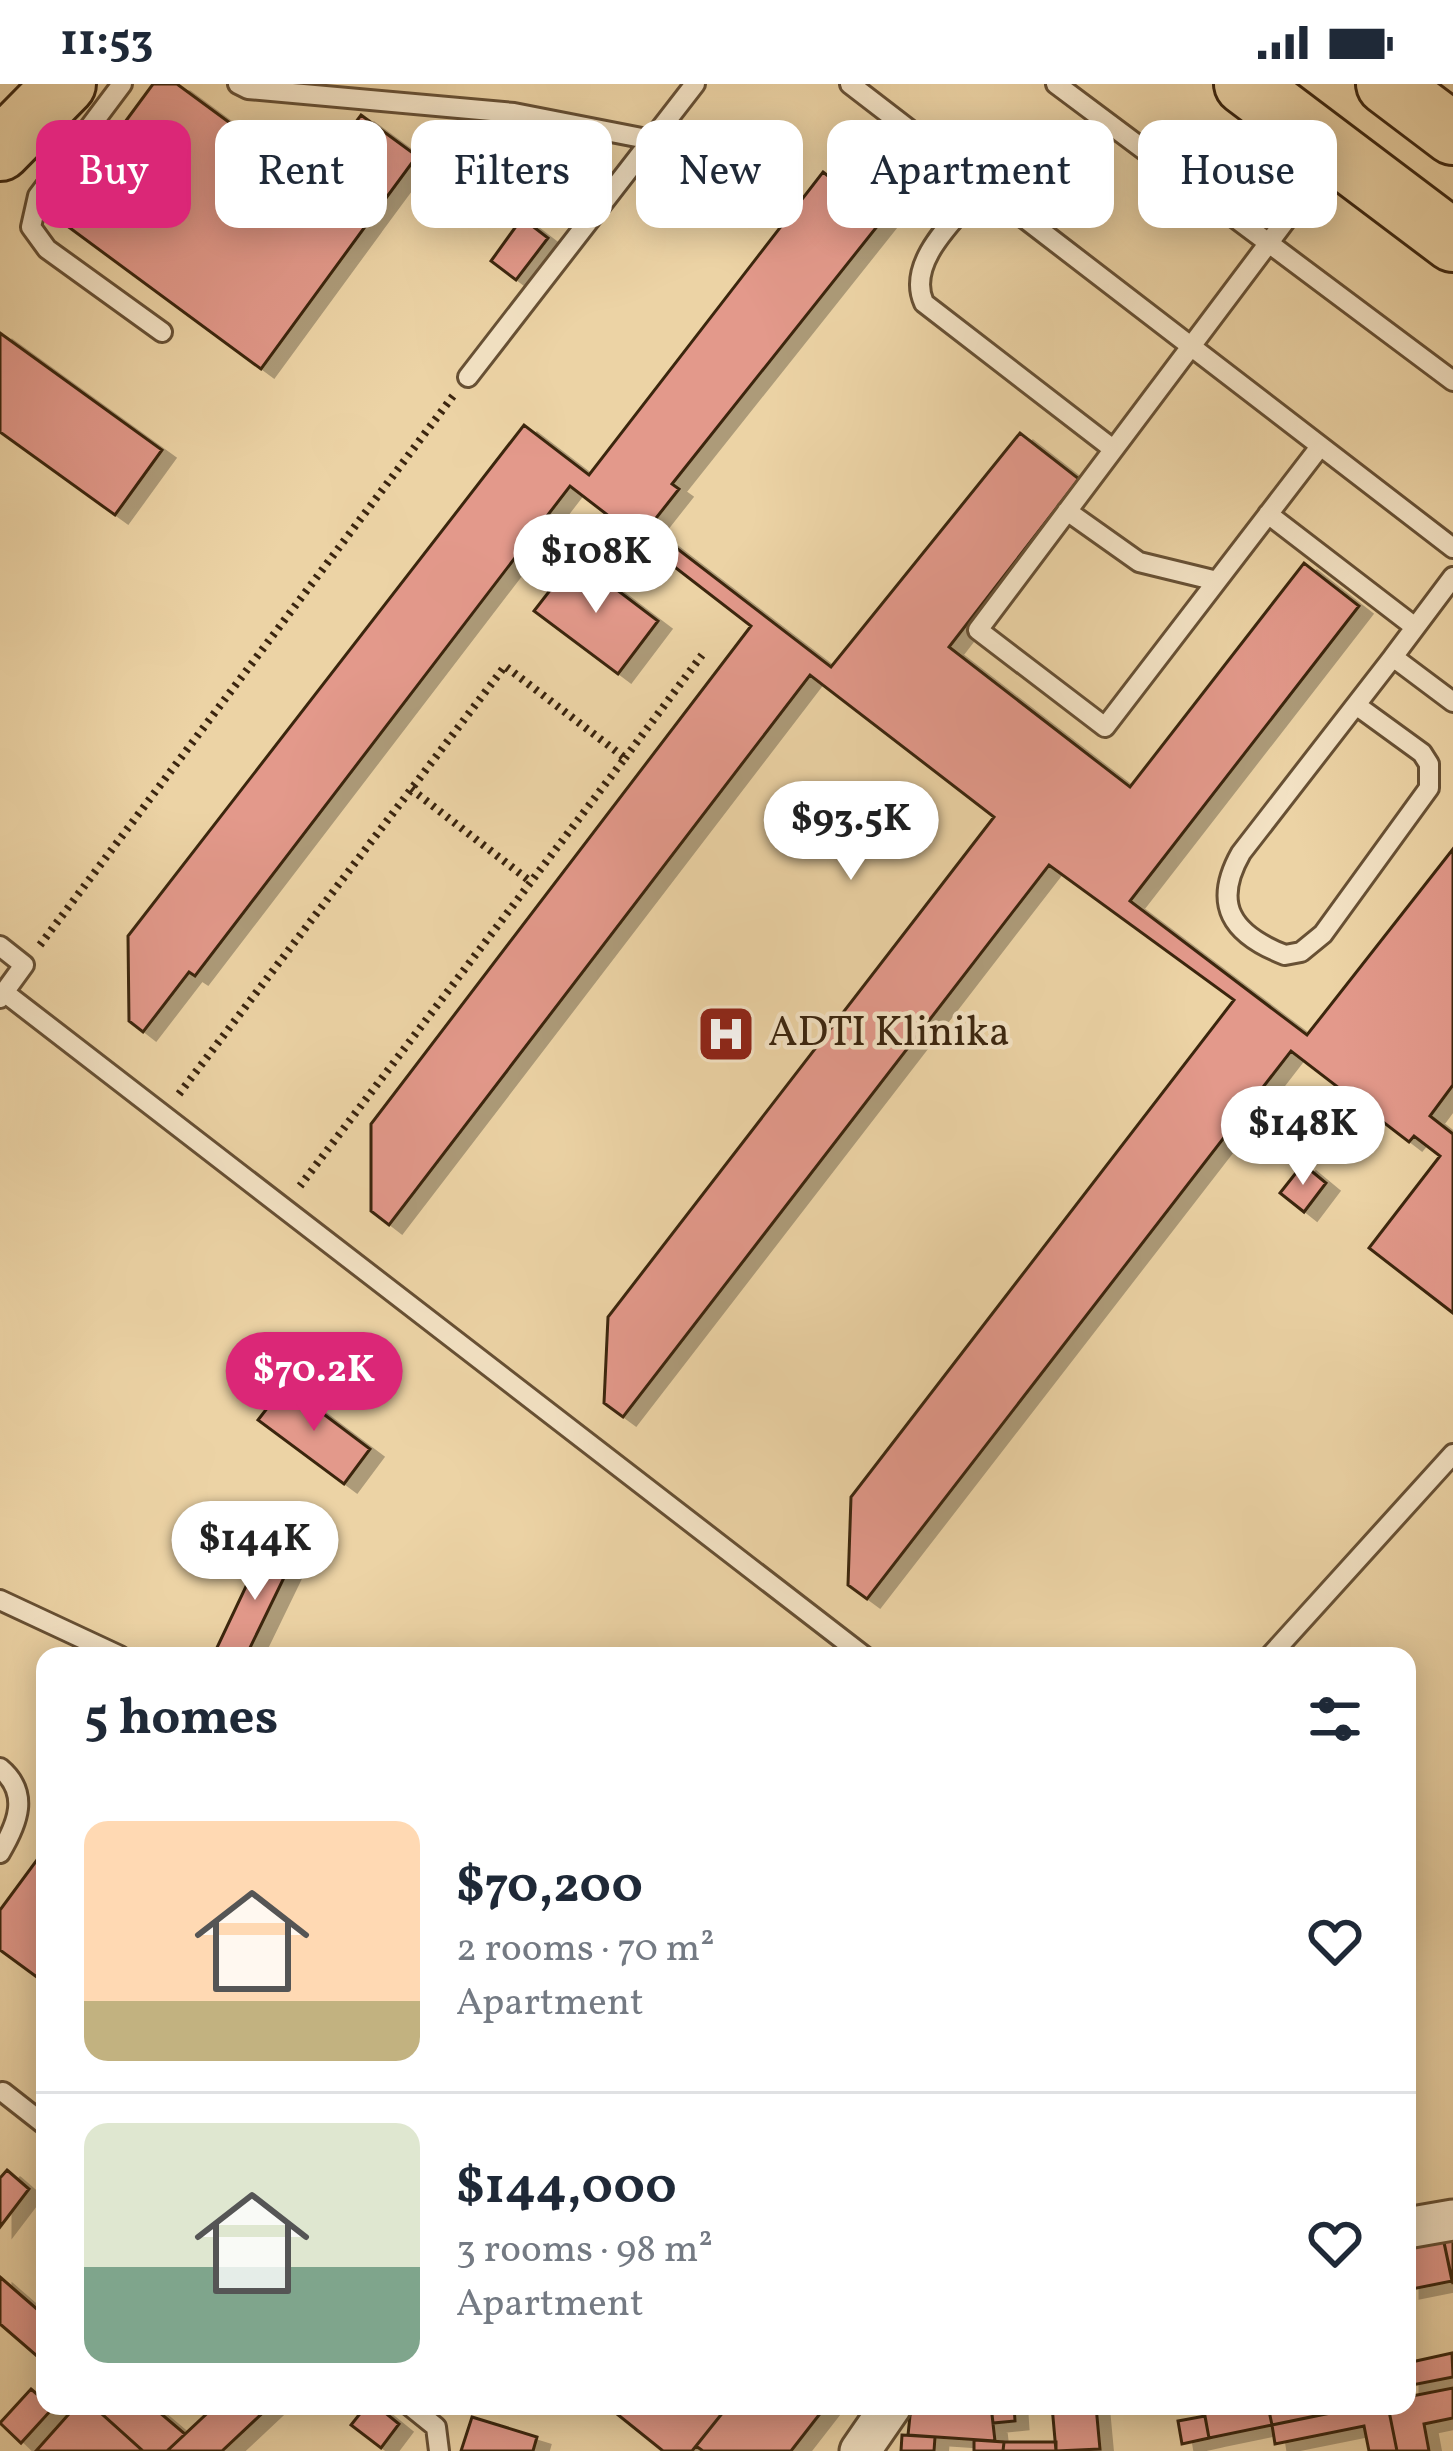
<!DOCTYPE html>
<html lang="en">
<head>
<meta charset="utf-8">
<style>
	body { margin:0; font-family:Vollkorn,serif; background:#f6f6f7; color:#1f2937; height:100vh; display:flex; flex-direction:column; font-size:45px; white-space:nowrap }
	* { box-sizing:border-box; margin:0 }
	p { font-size:39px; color:#747a83 }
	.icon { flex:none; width:66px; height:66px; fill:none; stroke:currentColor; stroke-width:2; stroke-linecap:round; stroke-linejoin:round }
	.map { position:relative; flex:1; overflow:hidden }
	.details { position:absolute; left:36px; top:1563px; width:1380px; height:768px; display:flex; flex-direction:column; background:#fff; border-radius:24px; box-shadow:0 6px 30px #0003 }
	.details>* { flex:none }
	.guide { position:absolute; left:36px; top:36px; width:1383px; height:108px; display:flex; gap:24px }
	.price { position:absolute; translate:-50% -102px; padding:0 27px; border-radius:42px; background:#fff; color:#222; font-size:39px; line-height:78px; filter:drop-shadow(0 3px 6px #0008) }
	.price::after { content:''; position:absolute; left:50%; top:72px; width:36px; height:27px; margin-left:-18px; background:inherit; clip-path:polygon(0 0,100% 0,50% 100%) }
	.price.current { background:#db2777; color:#fff }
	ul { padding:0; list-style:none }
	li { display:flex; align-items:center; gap:36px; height:300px; padding:0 48px }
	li+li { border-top:3px solid #e0e1e3 }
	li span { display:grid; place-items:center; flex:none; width:336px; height:240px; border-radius:24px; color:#555 }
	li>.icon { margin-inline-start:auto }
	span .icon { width:144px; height:144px; fill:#fffc; stroke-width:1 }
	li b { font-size:51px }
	h2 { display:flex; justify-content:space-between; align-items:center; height:144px; padding:0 48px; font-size:51px }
	.tag { padding:0 42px; border-radius:24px; background:#fff; box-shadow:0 6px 30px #0003; font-size:42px; line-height:108px }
	.tag.current { background:#db2777; color:#fff }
	.status { display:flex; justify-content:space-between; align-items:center; height:84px; padding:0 60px; background:#fff; direction:ltr }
	.status svg { height:33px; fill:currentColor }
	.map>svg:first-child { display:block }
	.building { fill:#e3998b; stroke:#3b250f; stroke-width:3; filter:url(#shadow) }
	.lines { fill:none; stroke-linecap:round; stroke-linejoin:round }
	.lane-casing { stroke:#675034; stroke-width:24 }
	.street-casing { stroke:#675034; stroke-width:45 }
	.primary-casing { stroke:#3b250f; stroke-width:66 }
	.path { stroke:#3b250f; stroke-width:8; stroke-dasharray:3 6; stroke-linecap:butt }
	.lane { stroke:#f3e2c4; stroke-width:18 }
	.street { stroke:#f3e2c4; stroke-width:39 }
	.primary { stroke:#ecd3a5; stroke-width:60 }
	.labels { text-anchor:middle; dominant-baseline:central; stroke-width:9; stroke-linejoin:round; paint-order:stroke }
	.poi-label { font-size:42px; fill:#3b250f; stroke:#f3e2c4; text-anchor:start }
</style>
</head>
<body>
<div class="status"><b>11:53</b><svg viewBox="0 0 49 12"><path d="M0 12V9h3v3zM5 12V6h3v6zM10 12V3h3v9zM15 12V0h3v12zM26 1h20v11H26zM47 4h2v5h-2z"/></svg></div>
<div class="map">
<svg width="1453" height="2367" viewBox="0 0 1453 2367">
	<defs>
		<filter id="shadow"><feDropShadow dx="13" dy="8" stdDeviation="0" flood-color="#0004"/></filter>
	</defs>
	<rect width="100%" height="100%" fill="#ecd3a5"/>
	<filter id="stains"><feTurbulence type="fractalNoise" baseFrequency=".00167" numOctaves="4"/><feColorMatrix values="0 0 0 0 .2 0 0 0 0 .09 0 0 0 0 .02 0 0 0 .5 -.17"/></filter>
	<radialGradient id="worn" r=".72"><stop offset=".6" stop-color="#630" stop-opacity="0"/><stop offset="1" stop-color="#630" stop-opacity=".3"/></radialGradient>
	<path class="building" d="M 153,0 L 177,0 L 367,140 L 261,285 L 55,133 Z
		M 361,31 L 417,72 L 367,140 L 335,116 L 371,67 L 347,50 Z
		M 823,88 L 883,135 L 672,400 L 679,405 L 649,443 L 831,583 L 1020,349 L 1079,395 L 949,563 L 1130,703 L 1304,479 L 1359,522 L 1130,817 L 1307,951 L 1453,765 L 1453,1001 L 1430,1032 L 1453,1050 L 1453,1229 L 1369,1164 L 1440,1072 L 1414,1052 L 1409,1058 L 1291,967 L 867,1515 L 848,1501 L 851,1413 L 1234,916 L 1049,781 L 623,1333 L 604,1319 L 608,1233 L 994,733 L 810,591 L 389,1141 L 371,1127 L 371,1040 L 751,542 L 570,402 L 195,892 L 189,888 L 143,948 L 129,937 L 128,852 L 524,341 L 589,391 Z
		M 522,134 L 548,154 L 516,196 L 491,177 Z
		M 0,249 L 162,366 L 115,431 L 0,348 Z
		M 575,474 L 658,537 L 618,590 L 534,527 Z
		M 1303,1080 L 1326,1099 L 1304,1128 L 1280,1109 Z
		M 285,1301 L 370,1365 L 344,1400 L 258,1336 Z
		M 266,1460 L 294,1473 L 246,1572 L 213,1572 Z
		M 45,1765 L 45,1899 L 0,1866 L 0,1826 Z
		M 7,2086 L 29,2105 L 0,2143 L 0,2094 Z
		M 1453,2148 L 1453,2200 L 1442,2149 Z
		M 1442,2149 L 1452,2197 L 1407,2206 L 1407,2156 Z
		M 0,2193 L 45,2232 L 45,2279 L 0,2240 Z
		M 1452,2269 L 1453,2293 L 1407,2302 L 1407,2279 Z
		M 1453,2304 L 1453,2334 L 1424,2340 L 1429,2367 L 1397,2367 L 1388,2322 L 1407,2322 L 1407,2313 Z
		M 31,2305 L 53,2324 L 21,2359 L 0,2339 Z
		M 76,2322 L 93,2322 L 143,2367 L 36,2367 Z
		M 93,2322 L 152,2322 L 185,2350 L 167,2367 L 143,2367 Z
		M 215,2322 L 270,2322 L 222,2367 L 167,2367 Z
		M 366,2322 L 377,2322 L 399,2340 L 381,2364 L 351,2341 Z
		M 607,2322 L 728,2322 L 692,2367 L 663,2367 Z
		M 728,2322 L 826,2322 L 791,2367 L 703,2367 L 696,2362 Z
		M 911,2322 L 991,2322 L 995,2357 L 908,2351 Z
		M 991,2322 L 1014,2322 L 1015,2337 L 993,2339 Z
		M 1052,2322 L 1096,2322 L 1100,2365 L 1056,2367 Z
		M 1203,2322 L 1268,2322 L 1272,2341 L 1209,2354 Z
		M 1268,2322 L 1343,2322 L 1344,2326 L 1272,2341 Z
		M 1365,2322 L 1388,2322 L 1397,2367 L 1369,2367 L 1364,2342 L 1275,2360 L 1272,2341 Z
		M 1205,2332 L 1209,2354 L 1182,2360 L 1178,2337 Z
		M 472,2333 L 537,2353 L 533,2367 L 461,2367 Z
		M 902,2351 L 935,2353 L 934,2367 L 901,2367 Z
		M 974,2356 L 1004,2358 L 1003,2367 L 974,2367 Z
		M 1004,2358 L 1056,2358 L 1056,2367 L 1003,2367 Z"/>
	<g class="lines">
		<g class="lane-casing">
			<path id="lane" d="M 122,0 L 38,112 L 31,143 L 47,165 L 162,248
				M 238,0 L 248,5 L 514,29 L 652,56
				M 850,0 L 1453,464
				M 1056,0 L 1453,297
				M 983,102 C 958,133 905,177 924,219 L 1113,365
				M 468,293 L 695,0
				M 1319,364 L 1105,643 L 978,546 L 1331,76
				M 1067,427 L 1139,478 L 1217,497
				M 1268,430 L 1415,543
				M 1453,493 L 1393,573 L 1453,618
				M 1356,621 L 1422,669 L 1429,680 L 1429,704 L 1323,850 L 1301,868 L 1285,871 C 1231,850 1212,820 1241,769 L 1393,573
				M 0,862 L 24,881 L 0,914
				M 4,908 L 864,1572
				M 0,1516 L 120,1572
				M 1270,1572 L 1453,1370
				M 0,1684 C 30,1709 18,1739 0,1769
				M 3,2008 L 45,2041
				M 410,2322 L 436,2343 L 439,2367"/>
		</g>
		<g class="street-casing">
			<path id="street" d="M 1407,2144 L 1453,2136
				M 860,2367 L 891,2322"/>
		</g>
		<g class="primary-casing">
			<path id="primary" d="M 1245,0 L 1453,157
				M 1387,0 L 1453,50
				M 0,66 L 65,0"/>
		</g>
		<path class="path" d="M 625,674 L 702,571
			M 411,705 L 531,798
			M 40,861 L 453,312
			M 179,1010 L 505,582 L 625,674 L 300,1102"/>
		<use href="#lane" class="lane"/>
		<use href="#street" class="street"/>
		<use href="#primary" class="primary"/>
	</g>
	<defs>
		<g id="hospital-square" transform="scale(3)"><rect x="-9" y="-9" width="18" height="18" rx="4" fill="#8f2418" stroke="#f3e2c4"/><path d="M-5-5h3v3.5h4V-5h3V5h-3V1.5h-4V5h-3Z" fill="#fff"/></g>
	</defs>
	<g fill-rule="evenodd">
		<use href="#hospital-square" x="726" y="950"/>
	</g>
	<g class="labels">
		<g class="poi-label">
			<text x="768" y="950">ADTI Klinika</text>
		</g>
	</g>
	<rect width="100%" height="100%" filter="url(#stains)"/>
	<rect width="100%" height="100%" fill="url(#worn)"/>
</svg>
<b class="price" style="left:596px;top:532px">$108K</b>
<b class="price" style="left:851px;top:799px">$93.5K</b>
<b class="price" style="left:1303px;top:1104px">$148K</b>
<b class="price current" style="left:314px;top:1350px">$70.2K</b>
<b class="price" style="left:255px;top:1519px">$144K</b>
<div class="guide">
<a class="tag current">Buy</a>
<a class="tag">Rent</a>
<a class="tag">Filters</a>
<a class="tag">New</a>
<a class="tag">Apartment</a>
<a class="tag">House</a>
</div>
<section class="details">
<h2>5 homes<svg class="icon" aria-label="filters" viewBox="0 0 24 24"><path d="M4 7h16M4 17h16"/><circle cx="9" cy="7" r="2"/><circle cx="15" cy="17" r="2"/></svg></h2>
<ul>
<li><span style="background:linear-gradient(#ffd9b3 75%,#c2b280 0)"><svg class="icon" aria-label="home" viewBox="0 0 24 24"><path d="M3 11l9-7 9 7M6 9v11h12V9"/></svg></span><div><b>$70,200</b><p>2 rooms · 70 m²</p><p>Apartment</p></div><svg class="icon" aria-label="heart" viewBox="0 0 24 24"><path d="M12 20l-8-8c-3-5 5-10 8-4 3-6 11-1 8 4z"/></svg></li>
<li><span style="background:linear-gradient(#dfe7d0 60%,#7fa58c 0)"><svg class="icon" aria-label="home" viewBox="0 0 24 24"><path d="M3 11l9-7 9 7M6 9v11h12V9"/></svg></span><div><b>$144,000</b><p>3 rooms · 98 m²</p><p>Apartment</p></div><svg class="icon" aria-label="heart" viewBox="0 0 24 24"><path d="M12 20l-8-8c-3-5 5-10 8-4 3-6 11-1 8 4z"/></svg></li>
</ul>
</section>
</div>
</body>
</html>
